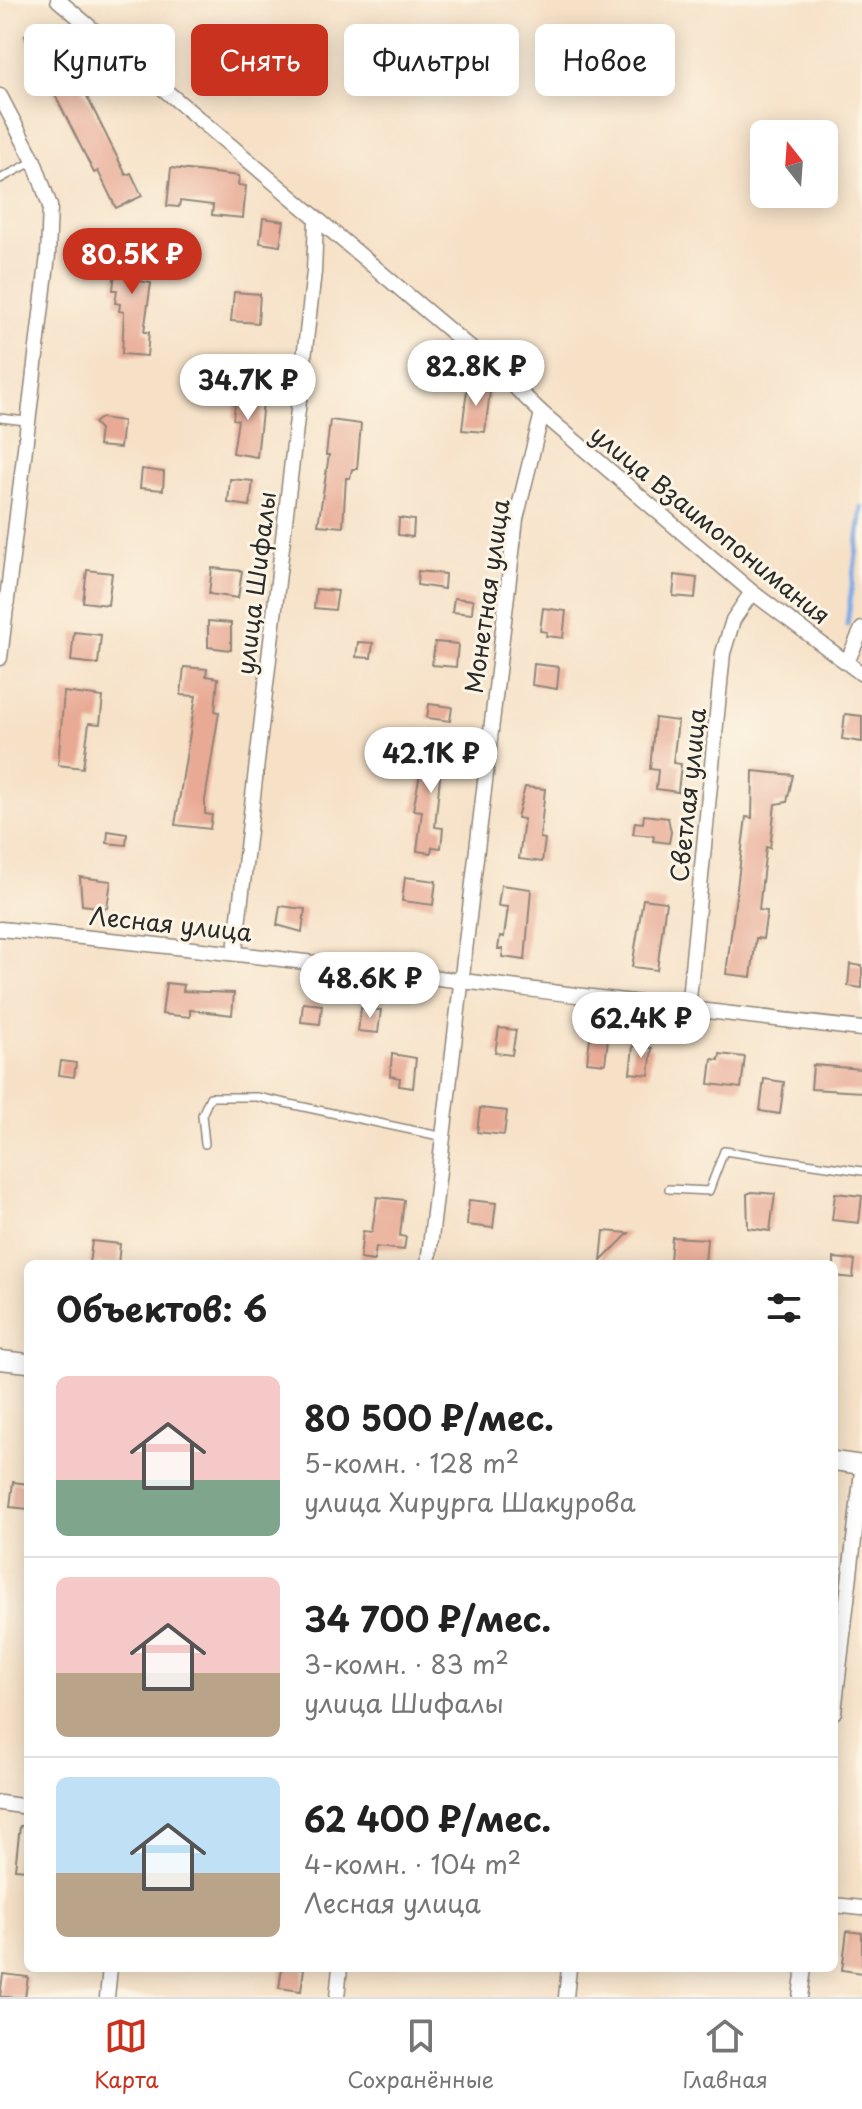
<!DOCTYPE html>
<html lang="ru">
<head>
<meta charset="utf-8">
<style>
	body { margin:0; font-family:"Playpen Sans",sans-serif; background:#f6f6f6; color:#222; height:100vh; display:flex; flex-direction:column; font-size:30px; white-space:nowrap }
	* { box-sizing:border-box; margin:0 }
	p { font-size:26px; color:#767676 }
	.icon { flex:none; width:44px; height:44px; fill:none; stroke:currentColor; stroke-width:2; stroke-linecap:round; stroke-linejoin:round }
	.map { position:relative; flex:1; overflow:hidden }
	.sheet { position:absolute; left:24px; top:1260px; width:814px; height:712px; display:flex; flex-direction:column; background:#fff; border-radius:12px; box-shadow:0 4px 20px #0003 }
	.sheet>* { flex:none }
	.top-card { position:absolute; left:24px; top:24px; width:814px; height:72px; display:flex; gap:16px }
	.needle { width:52px; rotate:343deg }
	.controls { position:absolute; left:750px; top:120px; display:grid; gap:16px }
	.controls a { display:grid; place-items:center; width:88px; height:88px; border-radius:12px; background:#fff; box-shadow:0 4px 20px #0003; font-size:40px }
	.price { position:absolute; translate:-50% -68px; padding:0 18px; border-radius:28px; background:#fff; color:#222; font-size:26px; line-height:52px; filter:drop-shadow(0 2px 4px #0008) }
	.price::after { content:''; position:absolute; left:50%; top:48px; width:24px; height:18px; margin-left:-12px; background:inherit; clip-path:polygon(0 0,100% 0,50% 100%) }
	.price.selected { background:#c8321e; color:#fff }
	ul { padding:0; list-style:none }
	li { display:flex; align-items:center; gap:24px; height:200px; padding:0 32px }
	li+li { border-top:2px solid #e0e0e0 }
	li span { display:grid; place-items:center; flex:none; width:224px; height:160px; border-radius:12px; color:#555 }
	li>.icon { margin-inline-start:auto }
	span .icon { width:96px; height:96px; fill:#fffc; stroke-width:1 }
	li b { font-size:34px }
	h2 { display:flex; justify-content:space-between; align-items:center; height:96px; padding:0 32px; font-size:34px }
	.chip { padding:0 28px; border-radius:12px; background:#fff; box-shadow:0 4px 20px #0003; font-size:28px; line-height:72px }
	.chip.selected { background:#c8321e; color:#fff }
	.tabs { display:flex; justify-content:space-around; align-items:center; height:112px; border-top:2px solid #e0e0e0; background:#fff; font-size:22px; color:#767676 }
	.tabs a { display:grid; justify-items:center; gap:4px }
	.tabs .selected { color:#c8321e }
	.map>svg:first-child { display:block }
	.lines { fill:none; stroke-linecap:round; stroke-linejoin:round }
	.stream { stroke:#7baae5; stroke-width:5 }
	.building { fill:#e8aa95 }
	.service-casing { stroke:#908679; stroke-width:10 }
	.minor-casing { stroke:#908679; stroke-width:17 }
	.tertiary-casing { stroke:#908679; stroke-width:21 }
	.service { stroke:#fff; stroke-width:7 }
	.minor { stroke:#fff; stroke-width:14 }
	.tertiary { stroke:#fff; stroke-width:18 }
	.labels { text-anchor:middle; dominant-baseline:central; stroke-width:6; stroke-linejoin:round; paint-order:stroke }
	.street-label { font-size:24px; fill:#2b2b2b; stroke:#fcf5e5 }
</style>
</head>
<body>
<div class="map">
<svg width="862" height="1997" viewBox="0 0 862 1997">
	<rect width="100%" height="100%" fill="#fcf5e5"/>
	<filter id="ink" filterUnits="userSpaceOnUse"><feTurbulence type="fractalNoise" baseFrequency=".0125" numOctaves="2"/><feDisplacementMap in="SourceGraphic" scale="16" xChannelSelector="R" yChannelSelector="G"/><feConvolveMatrix kernelMatrix="1 2 1 2 8 2 1 2 1" color-interpolation-filters="sRGB"/></filter>
	<filter id="wash" filterUnits="userSpaceOnUse"><feTurbulence type="fractalNoise" baseFrequency=".006" numOctaves="4" result="noise"/><feDisplacementMap in="SourceGraphic" scale="32" xChannelSelector="R" yChannelSelector="G"/><feGaussianBlur stdDeviation="1.8" result="paint"/><feColorMatrix in="noise" values="0 0 0 0 0 0 0 0 0 0 0 0 0 0 0 0 0 1.4 0 .05"/><feComposite in="paint" operator="in"/></filter>
	<g filter="url(#wash)">
		<rect width="100%" height="100%" fill="#f6e1c7"/>
		<g class="lines">
			<path class="stream" d="M 847,625 L 862,507"/>
		</g>
		<g id="blocks">
			<path class="building" d="M 50,22 L 126,175 L 131,173 L 142,196 L 116,208 L 98,171 L 94,173 L 25,35 Z
				M 171,168 L 239,176 L 238,185 L 246,186 L 243,218 L 212,215 L 213,205 L 180,201 L 179,207 L 167,206 Z
				M 263,218 L 284,221 L 280,246 L 260,243 Z
				M 119,236 L 143,239 L 138,281 L 151,283 L 144,332 L 149,332 L 147,356 L 122,354 L 124,312 L 119,311 L 120,304 L 115,303 L 117,290 L 113,290 Z
				M 234,292 L 260,294 L 258,323 L 231,321 Z
				M 468,381 L 479,382 L 478,390 L 490,391 L 485,432 L 462,430 Z
				M 237,390 L 264,393 L 257,457 L 233,453 L 238,420 L 233,419 Z
				M 101,418 L 123,421 L 120,448 L 98,446 L 100,429 L 94,423 Z
				M 330,420 L 361,424 L 357,469 L 352,469 L 350,478 L 346,478 L 343,527 L 318,525 L 329,455 L 326,455 Z
				M 142,469 L 164,472 L 163,490 L 140,488 Z
				M 230,479 L 253,481 L 250,506 L 228,503 Z
				M 399,518 L 414,520 L 413,537 L 398,535 Z
				M 212,568 L 242,571 L 238,598 L 209,594 Z
				M 87,570 L 112,573 L 108,605 L 83,602 Z
				M 418,571 L 445,574 L 444,589 L 417,585 Z
				M 675,575 L 697,578 L 695,598 L 673,596 Z
				M 316,589 L 338,591 L 335,610 L 314,608 Z
				M 454,598 L 473,600 L 472,614 L 452,612 Z
				M 543,608 L 566,611 L 563,638 L 546,636 L 547,632 L 540,631 Z
				M 208,621 L 231,623 L 231,650 L 208,647 Z
				M 74,632 L 101,635 L 98,664 L 71,661 Z
				M 358,642 L 373,643 L 371,658 L 356,657 Z
				M 435,642 L 458,644 L 456,667 L 432,665 Z
				M 534,664 L 559,667 L 557,689 L 532,685 Z
				M 184,667 L 207,669 L 206,676 L 218,678 L 215,711 L 219,712 L 205,800 L 205,814 L 212,815 L 210,829 L 175,825 L 196,696 L 181,695 Z
				M 64,692 L 103,697 L 100,724 L 89,723 L 83,768 L 58,765 Z
				M 429,704 L 452,707 L 450,721 L 427,718 Z
				M 845,714 L 862,716 L 862,742 L 842,739 Z
				M 655,718 L 678,721 L 673,763 L 681,764 L 678,792 L 656,789 L 658,770 L 650,769 Z
				M 426,743 L 454,748 L 450,768 L 441,767 L 435,827 L 443,828 L 441,848 L 432,847 L 431,853 L 417,851 L 422,811 L 413,810 Z
				M 753,771 L 793,775 L 787,802 L 775,804 L 770,848 L 766,847 L 759,910 L 767,911 L 763,939 L 756,938 L 751,977 L 726,974 L 746,817 L 752,818 Z
				M 525,787 L 545,789 L 540,838 L 545,839 L 542,862 L 519,859 L 524,819 L 517,818 Z
				M 644,815 L 668,818 L 671,832 L 669,843 L 653,841 L 654,836 L 633,834 L 635,822 L 643,823 Z
				M 108,831 L 127,834 L 126,845 L 107,843 Z
				M 80,877 L 111,881 L 107,908 L 82,905 Z
				M 405,877 L 436,881 L 433,905 L 402,901 Z
				M 501,885 L 531,889 L 525,960 L 502,957 L 503,949 L 498,949 L 500,936 L 504,937 L 508,907 L 498,906 Z
				M 643,899 L 666,902 L 657,970 L 632,967 Z
				M 280,906 L 305,909 L 302,932 L 277,925 Z
				M 850,964 L 862,966 L 862,988 L 848,986 Z
				M 166,983 L 184,985 L 183,991 L 234,993 L 232,1015 L 190,1010 L 190,1017 L 162,1014 Z
				M 303,1003 L 322,1005 L 320,1024 L 301,1022 Z
				M 361,1008 L 381,1010 L 378,1033 L 358,1031 Z
				M 499,1028 L 516,1030 L 512,1055 L 495,1053 Z
				M 590,1037 L 608,1039 L 605,1064 L 587,1062 Z
				M 633,1046 L 652,1048 L 649,1075 L 630,1073 Z
				M 392,1054 L 416,1058 L 413,1088 L 399,1086 L 400,1078 L 390,1076 Z
				M 720,1054 L 745,1057 L 741,1088 L 709,1084 L 712,1059 L 719,1060 Z
				M 61,1061 L 76,1063 L 74,1077 L 59,1075 Z
				M 813,1065 L 862,1069 L 862,1092 L 811,1089 Z
				M 764,1079 L 784,1082 L 780,1114 L 760,1111 Z
				M 480,1108 L 507,1111 L 504,1135 L 477,1132 Z
				M 752,1192 L 775,1194 L 770,1231 L 748,1228 L 747,1194 Z
				M 835,1193 L 862,1196 L 859,1223 L 832,1220 Z
				M 377,1197 L 404,1200 L 400,1236 L 406,1237 L 404,1250 L 376,1247 L 374,1261 L 360,1259 L 363,1231 L 372,1232 Z
				M 469,1200 L 496,1203 L 493,1228 L 467,1225 Z
				M 604,1231 L 629,1233 L 601,1261 Z
				M 672,1237 L 707,1239 L 705,1264 L 670,1260 Z
				M 92,1241 L 120,1244 L 118,1264 L 89,1264 Z
				M 834,1258 L 855,1260 L 853,1278 L 834,1276 Z
				M 13,1482 L 28,1484 L 28,1509 L 10,1507 Z
				M 20,1826 L 28,1826 L 28,1870 L 15,1869 Z
				M 847,1931 L 862,1933 L 862,1973 L 842,1970 Z
				M 282,1968 L 304,1968 L 301,1991 L 279,1988 Z
				M 3,1974 L 28,1977 L 25,1997 L 0,1997 Z"/>
		</g>
	</g>
	<g filter="url(#ink)">
		<use href="#blocks" fill-opacity="0" stroke="#908679" stroke-width="2"/>
		<g class="lines">
			<g class="service-casing">
				<path id="service" d="M 0,179 L 34,161
					M 0,418 L 26,421
					M 205,1144 L 202,1115 L 210,1097 L 257,1097 L 444,1137
					M 669,1189 L 709,1191 L 724,1151 L 862,1171"/>
			</g>
			<g class="minor-casing">
				<path id="minor" d="M 58,0 L 500,373 L 542,413 L 752,592 L 862,674
					M 0,96 L 34,161 L 50,206 L 48,255 L 0,658
					M 847,662 L 862,629
					M 0,929 C 288,956 574,997 862,1029
					M 235,951 L 314,272 L 316,220
					M 688,1009 L 723,653 L 733,620 L 752,592
					M 428,1264 L 516,519 L 542,413
					M 834,1712 L 862,1471
					M 0,1803 L 28,1807
					M 834,1905 L 862,1908
					M 107,1997 L 110,1968
					M 337,1997 L 340,1968
					M 566,1997 L 569,1968
					M 800,1997 L 804,1968"/>
			</g>
			<g class="tertiary-casing">
				<path id="tertiary" d="M 0,1360 L 28,1363
					M 834,1461 L 862,1465"/>
			</g>
			<use href="#service" class="service"/>
			<use href="#minor" class="minor"/>
			<use href="#tertiary" class="tertiary"/>
		</g>
	</g>
	<g class="labels">
		<g class="street-label">
			<text transform="translate(711 524) rotate(39)">улица Взаимопонимания</text>
			<text transform="translate(255 583) rotate(-83)">улица Шифалы</text>
			<text transform="translate(486 596) rotate(-82)">Монетная улица</text>
			<text transform="translate(687 795) rotate(-84)">Светлая улица</text>
			<text transform="translate(171 923) rotate(6)">Лесная улица</text>
		</g>
	</g>
</svg>
<div class="controls">
<a><svg class="needle" viewBox="-14 -14 28 28"><path d="M0-13l5 13h-10z" fill="#e53935"/><path d="M0 13l5-13h-10z" fill="#767676"/></svg></a>
</div>
<b class="price selected" style="left:132px;top:296px">80.5K ₽</b>
<b class="price" style="left:476px;top:408px">82.8K ₽</b>
<b class="price" style="left:248px;top:422px">34.7K ₽</b>
<b class="price" style="left:431px;top:795px">42.1K ₽</b>
<b class="price" style="left:370px;top:1020px">48.6K ₽</b>
<b class="price" style="left:641px;top:1060px">62.4K ₽</b>
<div class="top-card">
<a class="chip">Купить</a>
<a class="chip selected">Снять</a>
<a class="chip">Фильтры</a>
<a class="chip">Новое</a>
</div>
<section class="sheet">
<h2>Объектов: 6<svg class="icon" aria-label="filters" viewBox="0 0 24 24"><path d="M4 7h16M4 17h16"/><circle cx="9" cy="7" r="2"/><circle cx="15" cy="17" r="2"/></svg></h2>
<ul>
<li><span style="background:linear-gradient(#f6c9c9 65%,#7fa58c 0)"><svg class="icon" aria-label="home" viewBox="0 0 24 24"><path d="M3 11l9-7 9 7M6 9v11h12V9"/></svg></span><div><b>80 500 ₽/мес.</b><p>5-комн. · 128 m²</p><p>улица Хирурга Шакурова</p></div></li>
<li><span style="background:linear-gradient(#f6c9c9 60%,#b9a48a 0)"><svg class="icon" aria-label="home" viewBox="0 0 24 24"><path d="M3 11l9-7 9 7M6 9v11h12V9"/></svg></span><div><b>34 700 ₽/мес.</b><p>3-комн. · 83 m²</p><p>улица Шифалы</p></div></li>
<li><span style="background:linear-gradient(#bfe0f5 60%,#b9a48a 0)"><svg class="icon" aria-label="home" viewBox="0 0 24 24"><path d="M3 11l9-7 9 7M6 9v11h12V9"/></svg></span><div><b>62 400 ₽/мес.</b><p>4-комн. · 104 m²</p><p>Лесная улица</p></div></li>
</ul>
</section>
</div>
<nav class="tabs">
<a class="selected"><svg class="icon" aria-label="map" viewBox="0 0 24 24"><path d="M3 6l6-2 6 2 6-2v14l-6 2-6-2-6 2zM9 4v14M15 6v14"/></svg>Карта</a>
<a><svg class="icon" aria-label="saved" viewBox="0 0 24 24"><path d="M7 4h10v16l-5-4-5 4z"/></svg>Сохранённые</a>
<a><svg class="icon" aria-label="home" viewBox="0 0 24 24"><path d="M3 11l9-7 9 7M6 9v11h12V9"/></svg>Главная</a>
</nav>
</body>
</html>
